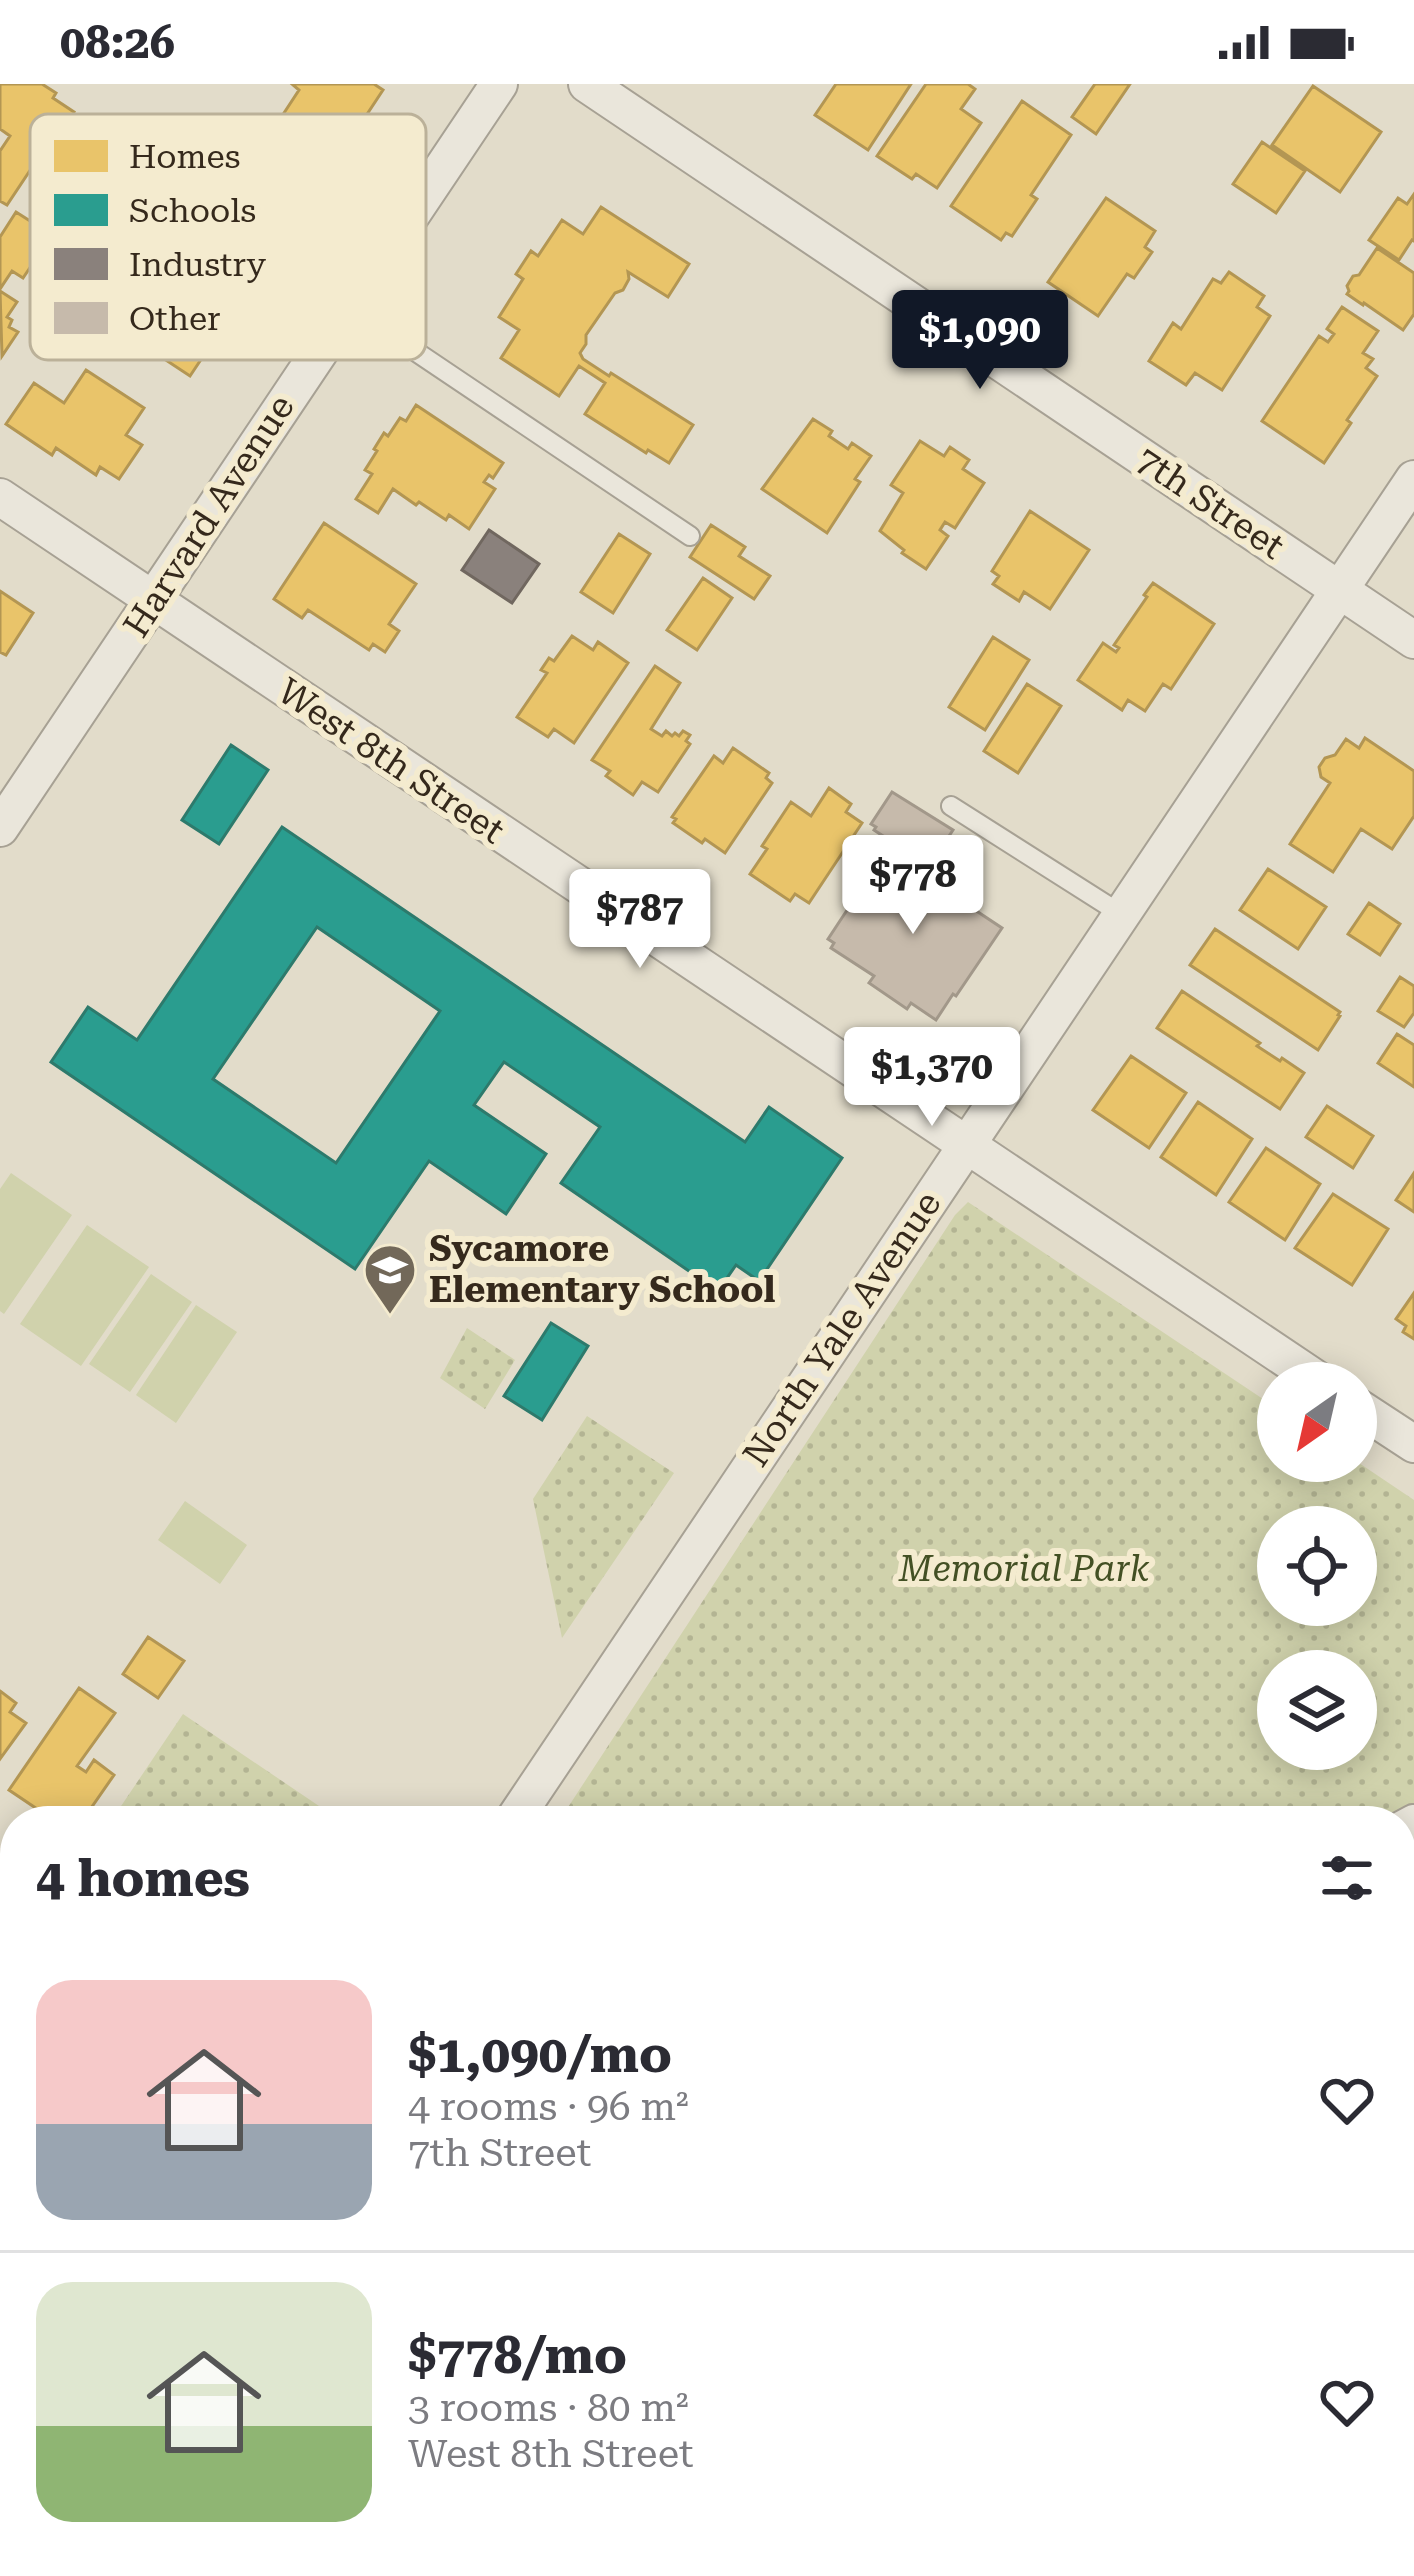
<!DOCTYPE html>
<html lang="en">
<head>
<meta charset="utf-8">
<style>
	body { margin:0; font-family:"Roboto Serif",serif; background:#f7f7f7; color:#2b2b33; height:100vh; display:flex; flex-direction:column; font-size:45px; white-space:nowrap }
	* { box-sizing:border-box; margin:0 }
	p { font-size:39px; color:#7c7c81 }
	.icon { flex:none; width:66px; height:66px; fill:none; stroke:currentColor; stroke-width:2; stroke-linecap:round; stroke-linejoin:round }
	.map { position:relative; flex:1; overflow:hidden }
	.details { position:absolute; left:0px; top:1722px; width:1416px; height:771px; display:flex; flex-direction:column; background:#fff; border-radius:48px 48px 0 0; box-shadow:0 6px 30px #0003 }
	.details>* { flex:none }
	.needle { width:78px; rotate:214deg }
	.buttons { position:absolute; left:1257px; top:1278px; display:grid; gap:24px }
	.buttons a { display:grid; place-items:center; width:120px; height:120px; border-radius:50%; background:#fff; box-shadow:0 6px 30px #0003; font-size:60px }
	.price { position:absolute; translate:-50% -102px; padding:0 27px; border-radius:12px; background:#fff; color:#222; font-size:39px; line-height:78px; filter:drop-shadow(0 3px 6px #0008) }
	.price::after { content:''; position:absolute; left:50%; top:72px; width:36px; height:27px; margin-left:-18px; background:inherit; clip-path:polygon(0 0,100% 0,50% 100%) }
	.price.current { background:#111827; color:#fff }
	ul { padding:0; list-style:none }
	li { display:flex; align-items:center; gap:36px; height:300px; padding:0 36px }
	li+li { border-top:3px solid #e1e1e2 }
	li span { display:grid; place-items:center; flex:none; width:336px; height:240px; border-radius:36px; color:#555 }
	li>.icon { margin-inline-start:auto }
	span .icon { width:144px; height:144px; fill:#fffc; stroke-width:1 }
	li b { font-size:51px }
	h2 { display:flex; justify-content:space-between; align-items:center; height:144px; padding:0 36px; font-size:51px }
	.status { display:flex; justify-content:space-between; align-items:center; height:84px; padding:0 60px; background:#fff; direction:ltr }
	.status svg { height:33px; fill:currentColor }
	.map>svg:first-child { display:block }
	.park { fill:url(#park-dots); fill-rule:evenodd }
	.pitch { fill:#d0d2ac }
	.homes { fill:#e9c46a; stroke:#b39653; stroke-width:3 }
	.schools { fill:#2a9d8f; stroke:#2d7a6c; stroke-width:3; fill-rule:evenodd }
	.industry { fill:#8a817c; stroke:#70675f; stroke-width:3 }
	.building { fill:#c6baab; stroke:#a2988a; stroke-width:3 }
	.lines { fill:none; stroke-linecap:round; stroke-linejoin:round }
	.service-casing { stroke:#a7a194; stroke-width:22 }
	.minor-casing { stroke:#a7a194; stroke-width:40 }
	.primary-casing { stroke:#8c867a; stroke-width:64 }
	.service { stroke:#eae6db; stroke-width:18 }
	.minor { stroke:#eae6db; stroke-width:36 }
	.primary { stroke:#e2ddcd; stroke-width:60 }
	.labels { text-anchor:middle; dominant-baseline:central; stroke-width:12; stroke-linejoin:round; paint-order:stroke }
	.street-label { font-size:36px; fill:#35291c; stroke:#f4ebcf }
	.poi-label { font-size:36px; font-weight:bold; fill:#35291c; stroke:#f4ebcf; text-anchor:start }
	.park-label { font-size:36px; font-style:italic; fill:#435024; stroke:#f4ebcf }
	.key { fill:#f4ebcf; stroke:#bbb199; stroke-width:3 }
	.key-label { font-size:33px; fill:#35291c }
</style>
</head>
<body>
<div class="status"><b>08:26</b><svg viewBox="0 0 49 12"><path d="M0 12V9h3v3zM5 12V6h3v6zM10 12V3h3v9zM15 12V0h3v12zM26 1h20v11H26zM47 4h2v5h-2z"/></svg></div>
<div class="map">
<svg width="1414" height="2492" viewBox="0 0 1414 2492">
	<defs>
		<pattern id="park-dots" width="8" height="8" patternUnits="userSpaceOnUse" patternTransform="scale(3)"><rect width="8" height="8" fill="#d0d2ac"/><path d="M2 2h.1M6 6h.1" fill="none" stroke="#b3b493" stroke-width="1.8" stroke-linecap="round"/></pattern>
	</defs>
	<rect width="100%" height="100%" fill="#e2dcca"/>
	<path class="park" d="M 968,1118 L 1278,1325 L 1278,1377 L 1356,1377 L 1414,1416 L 1414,2126 L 1401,2145 L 1401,1737 L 559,1737 L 955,1131 ZM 1278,1443 L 1356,1443 L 1356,1521 L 1278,1521 ZM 1278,1587 L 1356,1587 L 1356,1665 L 1278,1665 Z
		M 467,1244 L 515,1276 L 485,1325 L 440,1294 Z
		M 587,1332 L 674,1389 L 562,1554 L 533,1415 Z
		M 183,1630 L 319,1722 L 309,1737 L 111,1737 Z
		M 942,2478 L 1172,2478 L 1163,2492 L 963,2492 Z"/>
	<path class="pitch" d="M 11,1089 L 72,1131 L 4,1230 L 0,1227 L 0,1105 Z
		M 87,1141 L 149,1183 L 81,1282 L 20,1240 Z
		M 151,1190 L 192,1218 L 130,1308 L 89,1280 Z
		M 196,1221 L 237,1248 L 176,1339 L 136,1311 Z
		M 185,1417 L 247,1461 L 220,1500 L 158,1456 Z"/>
	<path class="homes" d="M 0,0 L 42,0 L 56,9 L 53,14 L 74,28 L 43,75 L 39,73 L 7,121 L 0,117 L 0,67 L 10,52 L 0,45 Z
		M 374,0 L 383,6 L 340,71 L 336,68 L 328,79 L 277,46 L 285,34 L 282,32 L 299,6 L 292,0 Z
		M 836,0 L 911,0 L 868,66 L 815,31 Z
		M 926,0 L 968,0 L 975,5 L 961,25 L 981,39 L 937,104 L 916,90 L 912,95 L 877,72 Z
		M 1095,0 L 1130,0 L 1096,50 L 1072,33 Z
		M 1313,2 L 1381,48 L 1340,108 L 1272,61 Z
		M 1022,17 L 1071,51 L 1031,111 L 1037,115 L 1012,152 L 1006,149 L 1001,156 L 951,122 Z
		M 1262,58 L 1305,87 L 1276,129 L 1233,100 Z
		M 1414,110 L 1414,157 L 1412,156 L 1399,176 L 1369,156 L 1398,114 L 1407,120 Z
		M 1106,114 L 1155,147 L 1145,163 L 1152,168 L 1134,194 L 1127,190 L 1098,232 L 1048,198 Z
		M 601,123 L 689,180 L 668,213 L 628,188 L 629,195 L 623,206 L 615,209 L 586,251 L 586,260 L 580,269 L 583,275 L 609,292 L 611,289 L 693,341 L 669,379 L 648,366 L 646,369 L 585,330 L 605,299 L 579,282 L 559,312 L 501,274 L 519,246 L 499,233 L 523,195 L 516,190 L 531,167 L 538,172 L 562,136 L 583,150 Z
		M 16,128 L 52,151 L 23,194 L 12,187 L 0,205 L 0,153 Z
		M 1377,164 L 1414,189 L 1414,230 L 1403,246 L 1364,219 L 1363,221 L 1347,210 L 1349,207 L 1347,202 L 1353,192 L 1359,191 Z
		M 104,177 L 141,201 L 153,181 L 220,225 L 206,247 L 216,253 L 190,292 L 78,218 Z
		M 1229,188 L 1264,212 L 1257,223 L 1270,232 L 1222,306 L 1195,289 L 1186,301 L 1149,277 L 1173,239 L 1181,245 L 1213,195 L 1221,199 Z
		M 0,207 L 17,218 L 7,233 L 12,236 L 9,243 L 18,248 L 2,272 Z
		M 1342,223 L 1378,247 L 1363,269 L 1373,275 L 1366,284 L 1377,292 L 1347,336 L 1351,339 L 1324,379 L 1262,337 L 1319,252 L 1328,258 L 1334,250 L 1327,245 Z
		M 86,286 L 144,324 L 126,351 L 142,361 L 119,395 L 100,383 L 96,391 L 56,364 L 52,371 L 6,340 L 34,299 L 64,319 Z
		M 416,321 L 503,379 L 493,394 L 489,391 L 484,398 L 495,405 L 469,445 L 449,431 L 446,436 L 419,418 L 416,421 L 393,405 L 378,429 L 356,415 L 372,390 L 365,386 L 377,367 L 374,365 L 384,349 L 388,352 L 400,334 L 406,337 Z
		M 813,335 L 832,347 L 829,352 L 848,365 L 852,359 L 871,372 L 855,395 L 860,398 L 827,449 L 762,405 Z
		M 920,357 L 944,372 L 950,363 L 969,376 L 963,385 L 984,399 L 955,444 L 945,438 L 940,446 L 948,452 L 926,485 L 902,469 L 904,466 L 880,447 L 903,409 L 891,401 Z
		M 1030,427 L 1089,466 L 1050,525 L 1024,508 L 1019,517 L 993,500 L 999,492 L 992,487 Z
		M 324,439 L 416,500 L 389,540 L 399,547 L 385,568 L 373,560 L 369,566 L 308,526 L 302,534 L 274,515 Z
		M 711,441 L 745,463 L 739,472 L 770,492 L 754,515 L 690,473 Z
		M 619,450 L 650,470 L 613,529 L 581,508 Z
		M 703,494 L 732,514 L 697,566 L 667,546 Z
		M 1153,499 L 1214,540 L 1171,605 L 1163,600 L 1145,627 L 1128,616 L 1122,626 L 1078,596 L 1103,559 L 1116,568 L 1119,564 L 1114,561 L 1147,513 L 1144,511 Z
		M 0,507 L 33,529 L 6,571 L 0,568 Z
		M 572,552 L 593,566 L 598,558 L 628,579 L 574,659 L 554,645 L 548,653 L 517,633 L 547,589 L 541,586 L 549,574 L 554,577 Z
		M 993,553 L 1029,576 L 985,646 L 949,623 Z
		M 655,582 L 680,599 L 651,645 L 662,652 L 666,647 L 672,652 L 675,649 L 679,652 L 683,647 L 690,651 L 686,657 L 690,660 L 658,708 L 642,698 L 633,711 L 606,692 L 610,687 L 592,676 Z
		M 1027,600 L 1061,622 L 1018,689 L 984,667 Z
		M 1365,654 L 1414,687 L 1414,732 L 1392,765 L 1361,745 L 1333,788 L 1290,760 L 1330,699 L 1321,693 L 1319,683 L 1325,674 L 1335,671 L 1346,655 L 1359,664 Z
		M 733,664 L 769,689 L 766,694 L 772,699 L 725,769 L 705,755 L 702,759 L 673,739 L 676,735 L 672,733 L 714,672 L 723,679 Z
		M 829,704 L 851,720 L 846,728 L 862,739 L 809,819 L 795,810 L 790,817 L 750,790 L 767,765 L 762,762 L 791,718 L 811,732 Z
		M 1268,785 L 1326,823 L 1298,865 L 1240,826 Z
		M 1369,819 L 1400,840 L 1380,871 L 1348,850 Z
		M 1215,845 L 1340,928 L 1338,931 L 1340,932 L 1318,966 L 1190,881 Z
		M 1400,893 L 1414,902 L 1414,929 L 1404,943 L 1378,927 Z
		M 1182,907 L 1260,959 L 1257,962 L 1280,977 L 1282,974 L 1304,989 L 1280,1025 L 1157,944 Z
		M 1397,950 L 1414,961 L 1414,1003 L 1378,979 Z
		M 1131,972 L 1186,1009 L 1149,1064 L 1093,1026 Z
		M 1198,1018 L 1252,1055 L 1216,1111 L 1161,1073 Z
		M 1327,1022 L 1373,1052 L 1353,1084 L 1306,1053 Z
		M 1266,1064 L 1320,1100 L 1285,1156 L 1229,1118 Z
		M 1414,1089 L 1414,1128 L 1396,1116 Z
		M 1333,1110 L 1388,1145 L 1352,1201 L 1295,1164 Z
		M 1414,1209 L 1414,1255 L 1403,1248 L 1406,1242 L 1396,1235 Z
		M 148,1553 L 184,1577 L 158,1614 L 123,1590 Z
		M 79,1604 L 115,1629 L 77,1682 L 86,1688 L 94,1676 L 114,1691 L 82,1737 L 55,1737 L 9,1706 Z
		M 0,1607 L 16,1619 L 10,1628 L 26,1639 L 0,1675 Z
		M 0,1929 L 15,1939 L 15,2003 L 10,2012 L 3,2007 L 0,2011 Z
		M 15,2054 L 15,2166 L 0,2156 L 0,2110 L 10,2094 L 0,2087 L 0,2076 Z
		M 0,2265 L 15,2274 L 15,2317 L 13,2316 L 0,2336 Z
		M 1414,2434 L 1414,2483 L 1401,2474 L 1401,2453 Z
		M 133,2478 L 203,2478 L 207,2481 L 203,2486 L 212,2492 L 138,2492 L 128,2485 Z
		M 409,2478 L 448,2478 L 438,2492 L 430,2492 Z
		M 502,2478 L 543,2478 L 560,2491 L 492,2492 Z
		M 598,2478 L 646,2478 L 665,2492 L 588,2492 Z"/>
	<path class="schools" d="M 231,661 L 268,686 L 219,760 L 182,736 Z
		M 282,743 L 745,1058 L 769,1023 L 842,1074 L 759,1197 L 736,1181 L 718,1207 L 561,1099 L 600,1043 L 504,978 L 474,1021 L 546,1070 L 506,1130 L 429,1077 L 355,1185 L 51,978 L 88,923 L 137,956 ZM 317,843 L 440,927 L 336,1079 L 213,995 Z
		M 551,1239 L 588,1262 L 542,1336 L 504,1312 Z"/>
	<path class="industry" d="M 489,446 L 539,480 L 512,519 L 462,486 Z"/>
	<path class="building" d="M 892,708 L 953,746 L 929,782 L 874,746 L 876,743 L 871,740 Z
		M 886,767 L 1002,844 L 956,912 L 953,910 L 936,936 L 911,919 L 907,925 L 869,899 L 874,892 L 831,864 L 834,859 L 828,855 Z"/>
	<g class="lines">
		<g class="service-casing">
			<path id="service" d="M 348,222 L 690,452
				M 951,722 L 1121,830
				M 0,2234 L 15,2244
				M 468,2492 L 477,2478"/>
		</g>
		<g class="minor-casing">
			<path id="minor" d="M 587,0 L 1414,556
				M 0,413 L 1322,1299
				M 0,744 L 499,0
				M 1356,1322 L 1414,1360
				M 513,1737 L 1414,395
				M 1401,1746 L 1414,1739
				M 0,1817 L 15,1827
				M 880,2478 L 901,2492
				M 9,2492 L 19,2478"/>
		</g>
		<g class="primary-casing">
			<path id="primary" d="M 1401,2226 L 1414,2207
				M 1234,2492 L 1242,2478"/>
		</g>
		<use href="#service" class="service"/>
		<use href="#minor" class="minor"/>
		<use href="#primary" class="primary"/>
	</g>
	<defs>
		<g id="school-pin" transform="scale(2.7)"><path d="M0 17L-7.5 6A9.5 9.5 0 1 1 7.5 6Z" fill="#726859" stroke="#f4ebcf"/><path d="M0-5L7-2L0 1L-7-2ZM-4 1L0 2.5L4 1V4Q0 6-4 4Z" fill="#fff"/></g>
	</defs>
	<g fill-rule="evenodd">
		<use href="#school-pin" x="390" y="1186"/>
	</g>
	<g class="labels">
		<g class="street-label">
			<text transform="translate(1210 419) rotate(34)">7th Street</text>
			<text transform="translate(209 432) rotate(-57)">Harvard Avenue</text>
			<text transform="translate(391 677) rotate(34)">West 8th Street</text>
			<text transform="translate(842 1245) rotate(-56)">North Yale Avenue</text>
		</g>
		<g class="poi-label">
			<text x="429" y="1165">Sycamore<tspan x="429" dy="41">Elementary School</tspan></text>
		</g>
		<g class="park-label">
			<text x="1024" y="1485">Memorial Park</text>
		</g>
	</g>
	<rect x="30" y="30" width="396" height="246" rx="18" class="key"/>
	<rect x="54" y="56" width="54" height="32" fill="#e9c46a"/>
	<rect x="54" y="110" width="54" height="32" fill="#2a9d8f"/>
	<rect x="54" y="164" width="54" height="32" fill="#8a817c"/>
	<rect x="54" y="218" width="54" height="32" fill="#c6baab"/>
	<g class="key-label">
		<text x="129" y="84">Homes</text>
		<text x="129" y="138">Schools</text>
		<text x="129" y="192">Industry</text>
		<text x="129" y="246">Other</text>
	</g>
</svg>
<div class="buttons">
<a><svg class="needle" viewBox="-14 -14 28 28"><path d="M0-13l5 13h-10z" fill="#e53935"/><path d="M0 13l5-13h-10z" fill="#7c7c81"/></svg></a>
<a><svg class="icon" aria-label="locate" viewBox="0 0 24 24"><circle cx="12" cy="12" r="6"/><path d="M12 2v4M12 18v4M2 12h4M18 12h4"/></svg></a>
<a><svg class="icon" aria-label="layers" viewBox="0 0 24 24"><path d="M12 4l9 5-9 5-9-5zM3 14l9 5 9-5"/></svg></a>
</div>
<b class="price current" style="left:980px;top:308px">$1,090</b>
<b class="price" style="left:913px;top:853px">$778</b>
<b class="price" style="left:640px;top:887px">$787</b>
<b class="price" style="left:932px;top:1045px">$1,370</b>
<section class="details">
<h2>4 homes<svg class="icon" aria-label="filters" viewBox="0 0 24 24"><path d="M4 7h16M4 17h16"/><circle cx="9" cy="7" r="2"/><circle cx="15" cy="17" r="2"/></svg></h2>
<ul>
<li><span style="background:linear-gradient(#f6c9c9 60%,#9aa5b1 0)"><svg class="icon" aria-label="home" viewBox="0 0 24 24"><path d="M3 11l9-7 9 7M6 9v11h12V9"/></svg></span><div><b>$1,090/mo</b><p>4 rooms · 96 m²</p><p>7th Street</p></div><svg class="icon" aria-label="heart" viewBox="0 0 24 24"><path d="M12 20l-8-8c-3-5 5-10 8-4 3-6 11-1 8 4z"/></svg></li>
<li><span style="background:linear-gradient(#dfe7d0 60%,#8fb573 0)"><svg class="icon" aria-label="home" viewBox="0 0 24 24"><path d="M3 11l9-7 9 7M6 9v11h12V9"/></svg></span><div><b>$778/mo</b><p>3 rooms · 80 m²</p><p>West 8th Street</p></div><svg class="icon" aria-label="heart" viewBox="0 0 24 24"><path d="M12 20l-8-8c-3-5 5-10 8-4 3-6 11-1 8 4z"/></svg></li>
</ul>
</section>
</div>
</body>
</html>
